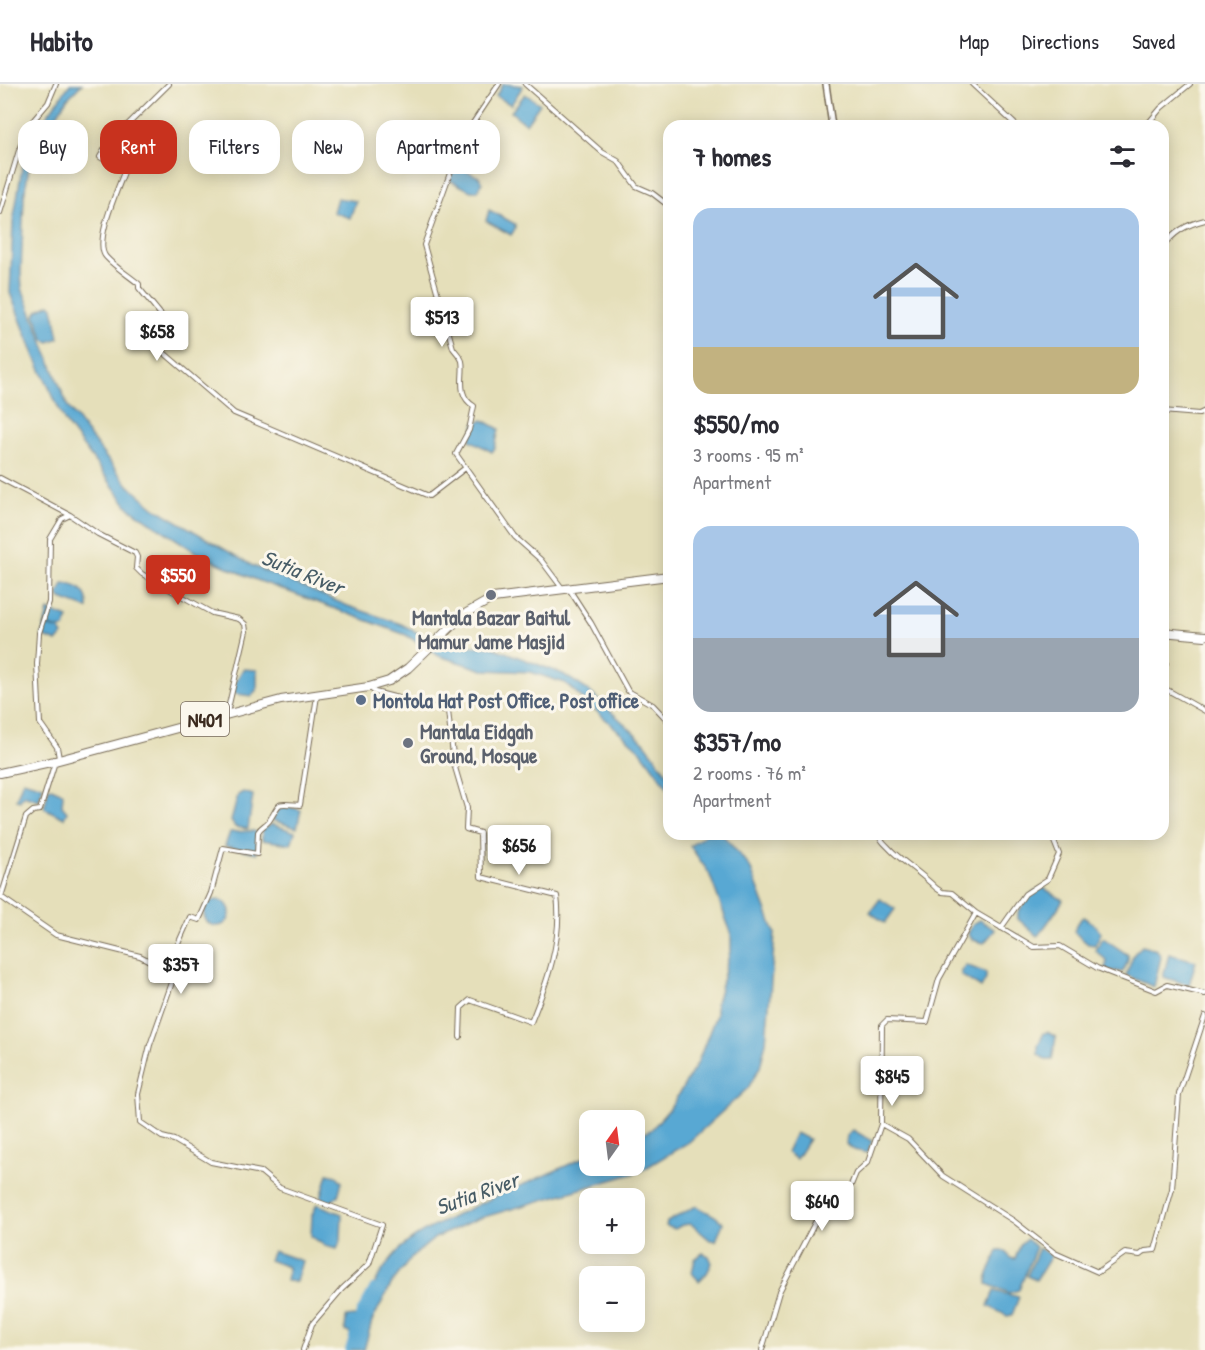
<!DOCTYPE html>
<html lang="en">
<head>
<meta charset="utf-8">
<style>
	body { margin:0; font-family:"Patrick Hand",sans-serif; background:#f2f2f3; color:#2b2b33; height:100vh; display:flex; flex-direction:column; font-size:22px; white-space:nowrap }
	* { box-sizing:border-box; margin:0 }
	p { font-size:20px; color:#7c7c81 }
	.icon { flex:none; width:33px; height:33px; fill:none; stroke:currentColor; stroke-width:2; stroke-linecap:round; stroke-linejoin:round }
	.map { position:relative; flex:1; overflow:hidden }
	.panel { position:absolute; left:663px; top:36px; width:506px; height:720px; display:flex; flex-direction:column; background:#fff; border-radius:18px; box-shadow:0 3px 15px #0003 }
	.panel>* { flex:none }
	.hud { position:absolute; left:18px; top:36px; width:555px; height:54px; display:flex; gap:12px }
	.needle { width:39px; rotate:14deg }
	.tools { position:absolute; left:579px; top:1026px; display:grid; gap:12px }
	.tools a { display:grid; place-items:center; width:66px; height:66px; border-radius:12px; background:#fff; box-shadow:0 3px 15px #0003; font-size:30px }
	.price { position:absolute; translate:-50% -51px; padding:0 14px; border-radius:6px; background:#fff; color:#222; font-size:20px; line-height:39px; filter:drop-shadow(0 2px 3px #0008) }
	.price::after { content:''; position:absolute; left:50%; top:36px; width:18px; height:14px; margin-left:-9px; background:inherit; clip-path:polygon(0 0,100% 0,50% 100%) }
	.price.active { background:#c8321e; color:#fff }
	ul { padding:0; list-style:none }
	li { display:grid; align-content:center; gap:12px; height:318px; padding:0 30px }
	li span { display:grid; place-items:center; height:186px; border-radius:18px; color:#555 }
	li>.icon { margin-inline-start:auto }
	span .icon { width:108px; height:108px; fill:#fffc; stroke-width:1 }
	li b { font-size:26px }
	h2 { display:flex; justify-content:space-between; align-items:center; height:72px; padding:0 30px; font-size:26px }
	.chip { padding:0 21px; border-radius:18px; background:#fff; box-shadow:0 3px 15px #0003; font-size:21px; line-height:54px }
	.chip.active { background:#c8321e; color:#fff }
	header { display:flex; align-items:center; gap:36px; box-sizing:border-box; height:84px; padding:0 30px; background:#fff; border-bottom:2px solid #e1e1e2 }
	header strong { font-size:28px }
	nav { display:flex; gap:33px; margin-inline-start:auto; font-size:21px }
	.map>svg:first-child { display:block }
	.water { fill:#59a8d3; stroke:#4a6978; stroke-width:1.5 }
	.lines { fill:none; stroke-linecap:round; stroke-linejoin:round }
	.river { stroke:#59a8d3; stroke-width:6 }
	.street-casing { stroke:#766955; stroke-width:6 }
	.secondary-casing { stroke:#766955; stroke-width:8 }
	.highway-casing { stroke:#766955; stroke-width:10 }
	.street { stroke:#fff; stroke-width:4 }
	.secondary { stroke:#fff; stroke-width:5 }
	.highway { stroke:#fff; stroke-width:8 }
	.worship-dot { fill:#6b7280; stroke:#fbf7ec; stroke-width:2 }
	.service-dot { fill:#5c6f8a; stroke:#fbf7ec; stroke-width:2 }
	.labels { text-anchor:middle; dominant-baseline:central; stroke-width:6; stroke-linejoin:round; paint-order:stroke }
	.shield { fill:#fbf7ec; stroke:#75685c; stroke-width:1.5 }
	.shield-label { font-size:20px; font-weight:bold; fill:#3b2a1e }
	.worship-label { font-size:21px; font-weight:bold; fill:#5b616d; stroke:#fbf7ec }
	.service-label { font-size:21px; font-weight:bold; fill:#4e5e75; stroke:#fbf7ec; text-anchor:start }
	.water-label { font-size:22px; font-style:italic; fill:#475c66; stroke:#fbf7ec }
</style>
</head>
<body>
<header>
<strong>Habito</strong>
<nav><a>Map</a><a>Directions</a><a>Saved</a></nav>
</header>
<div class="map">
<svg width="1205" height="1266" viewBox="0 0 1205 1266">
	<rect width="100%" height="100%" fill="#fbf7ec"/>
	<filter id="ink" filterUnits="userSpaceOnUse"><feTurbulence type="fractalNoise" baseFrequency=".0167" numOctaves="2"/><feDisplacementMap in="SourceGraphic" scale="12" xChannelSelector="R" yChannelSelector="G"/><feConvolveMatrix kernelMatrix="1 2 1 2 8 2 1 2 1" color-interpolation-filters="sRGB"/></filter>
	<filter id="wash" filterUnits="userSpaceOnUse"><feTurbulence type="fractalNoise" baseFrequency=".008" numOctaves="4" result="noise"/><feDisplacementMap in="SourceGraphic" scale="24" xChannelSelector="R" yChannelSelector="G"/><feGaussianBlur stdDeviation="1.35" result="paint"/><feColorMatrix in="noise" values="0 0 0 0 0 0 0 0 0 0 0 0 0 0 0 0 0 1.4 0 .05"/><feComposite in="paint" operator="in"/></filter>
	<g filter="url(#wash)">
		<rect width="100%" height="100%" fill="#e5dfba"/>
		<path class="water" d="M 70,0 L 82,0 L 67,15 L 31,71 L 24,113 L 21,189 L 22,204 L 68,323 L 104,371 L 128,401 L 155,424 L 251,481 L 348,522 L 401,540 L 441,561 L 492,563 L 563,590 L 589,607 L 645,659 L 669,692 L 669,705 L 641,667 L 565,599 L 530,588 L 483,586 L 439,572 L 406,551 L 254,495 L 200,471 L 129,424 L 65,338 L 35,273 L 10,209 L 13,138 L 24,72 L 32,52 Z
			M 503,0 L 523,2 L 511,21 L 496,12 Z
			M 525,10 L 540,20 L 526,40 L 511,28 Z
			M 457,82 L 479,93 L 482,98 L 478,107 L 471,107 L 449,96 Z
			M 337,114 L 356,117 L 350,134 L 333,128 Z
			M 489,126 L 515,140 L 515,145 L 511,151 L 486,137 Z
			M 50,220 L 53,223 L 59,254 L 49,258 L 44,256 L 35,231 L 38,226 Z
			M 483,336 L 499,345 L 495,364 L 492,368 L 470,356 L 475,339 Z
			M 63,500 C 78,500 89,508 88,525 L 61,515 L 58,511 Z
			M 48,526 L 68,534 L 65,544 L 59,545 L 63,551 L 57,558 L 42,552 L 44,542 L 58,545 L 45,540 Z
			M 243,585 L 257,586 L 257,605 L 252,612 L 236,610 L 231,606 Z
			M 23,696 L 43,702 L 39,716 L 23,711 L 20,717 L 16,716 Z
			M 49,703 L 63,709 L 62,722 L 67,728 L 64,734 L 44,724 Z
			M 243,708 L 253,711 L 248,745 L 235,743 L 231,737 L 238,711 Z
			M 285,722 L 301,726 L 297,744 L 272,736 L 280,723 Z
			M 272,740 L 295,748 L 291,760 L 262,756 L 262,746 Z
			M 254,747 L 257,749 L 257,769 L 225,762 L 230,748 Z
			M 706,750 L 722,750 L 750,783 L 775,849 L 766,958 L 760,983 L 748,1004 L 689,1058 L 639,1088 L 477,1135 L 435,1154 L 411,1174 L 392,1199 L 372,1237 L 364,1266 L 348,1266 L 354,1245 L 350,1249 L 345,1247 L 346,1233 L 354,1232 L 358,1236 C 368,1211 380,1185 400,1165 C 413,1152 430,1144 447,1136 C 493,1111 543,1094 589,1071 L 590,1082 L 634,1082 L 635,1053 L 651,1046 L 671,1023 L 697,980 L 716,931 L 716,919 L 731,864 L 731,849 L 709,789 L 690,762 Z
			M 1042,803 L 1063,816 C 1060,821 1040,851 1037,852 L 1018,835 L 1018,828 L 1032,809 Z
			M 880,815 L 895,825 L 885,839 L 870,828 Z
			M204 829a13 13 0 1 1 26 0a13 13 0 1 1-26 0Z
			M 1083,833 L 1093,839 L 1101,849 L 1095,861 L 1088,860 L 1074,848 L 1077,839 Z
			M 980,836 L 995,846 L 984,859 L 973,856 L 968,850 L 973,840 Z
			M 1103,854 L 1128,871 L 1128,876 L 1123,888 L 1105,886 L 1107,877 L 1095,866 Z
			M 1142,862 L 1157,866 L 1161,873 L 1154,903 L 1126,891 L 1134,870 Z
			M 1169,870 L 1196,877 L 1189,901 L 1163,893 Z
			M 966,881 L 986,889 L 986,895 L 981,904 L 961,891 L 961,887 Z
			M 1047,948 L 1056,953 L 1052,976 L 1046,976 L 1038,970 L 1038,961 L 1044,949 Z
			M 853,1046 L 872,1057 L 867,1069 L 854,1066 L 846,1060 L 847,1052 Z
			M 795,1049 L 809,1055 L 796,1075 L 786,1068 Z
			M 328,1090 L 337,1092 L 342,1098 L 338,1112 L 329,1119 L 321,1114 Z
			M 317,1120 L 342,1130 L 341,1156 L 337,1165 L 325,1162 L 311,1152 L 312,1131 Z
			M 696,1122 L 715,1132 L 723,1139 L 716,1157 L 710,1156 L 691,1140 L 682,1141 L 675,1145 L 666,1142 L 667,1138 Z
			M 1027,1155 L 1036,1163 L 1019,1206 L 1009,1209 L 987,1200 L 988,1190 L 998,1167 L 1005,1167 L 1010,1174 L 1015,1175 L 1021,1159 Z
			M 1039,1164 L 1051,1172 L 1036,1196 L 1027,1192 Z
			M 273,1167 L 302,1177 L 296,1198 L 286,1197 L 288,1183 L 269,1176 Z
			M 703,1169 L 709,1172 L 712,1179 L 707,1189 L 699,1197 L 692,1189 L 695,1175 Z
			M 994,1207 L 1019,1213 L 1012,1231 L 1007,1232 L 988,1222 Z"/>
		<g class="lines">
			<path class="river" d="M 348,1266 L 359,1229 L 373,1203"/>
		</g>
	</g>
	<g filter="url(#ink)">
		<g class="lines">
			<g class="street-casing">
				<path id="street" d="M 169,0 L 107,61 L 100,73 L 124,88 C 118,105 93,159 106,173 C 115,183 128,191 139,200 L 139,204 L 176,249 L 162,267 L 234,329 L 429,412 L 464,385
					M 499,0 L 451,72 L 453,81 L 424,161 L 453,264 C 455,267 461,273 462,277 C 465,290 455,311 474,322 L 469,346 L 456,370 L 515,453 L 541,476 L 562,504
					M 525,0 L 602,68 L 618,77 L 636,102 L 652,109 L 669,122
					M 972,0 L 1017,42
					M 1146,42 L 1161,24 L 1190,0
					M 0,129 L 20,63 L 31,39 L 48,19 L 56,0
					M 1162,164 C 1174,148 1185,141 1205,136
					M 1162,327 L 1199,330 L 1205,327
					M 0,394 L 70,431 L 62,435 L 50,455 L 49,518 L 39,549 L 37,580 L 40,639 L 57,663 L 59,674
					M 70,431 L 98,450 L 135,469 L 137,473 L 136,484 L 142,490 L 212,529 L 239,535 L 245,540 L 246,547 L 227,629
					M 569,505 L 591,539 L 628,607 L 653,621 L 669,638
					M 1162,572 L 1166,579 L 1162,588
					M 1162,603 L 1205,627
					M 370,604 L 375,608 L 448,627 L 454,680 L 467,724 L 466,745 L 480,749 L 481,793 L 557,812 C 563,855 547,899 531,938 L 470,916 L 461,924 L 460,953
					M 55,678 L 40,726 L 33,727 L 26,733 L 1,813 L 56,851 L 140,872 L 175,890
					M 877,750 C 892,772 916,784 936,804 L 942,808 L 952,809 L 976,829 L 1034,863 L 1060,862 L 1097,884 L 1156,907 L 1167,901 L 1205,910
					M 976,829 L 939,895 L 927,938 L 887,936 L 882,941 L 881,1040 L 908,1055 L 943,1092 L 1014,1137 L 1055,1169 L 1098,1188 L 1125,1169 L 1140,1171 L 1145,1167 L 1155,1166 L 1172,1105 L 1179,1010 L 1205,932
					M 1001,844 L 1025,810 L 1048,795 L 1059,770 L 1051,750
					M 303,1266 L 312,1240 L 342,1205 L 369,1180 L 382,1141 L 280,1104 L 261,1088 L 211,1078 L 174,1056 L 162,1053 L 140,1038 L 138,1010 L 150,961 L 175,890 L 176,880 L 170,878 L 190,833 L 199,836 L 211,809 L 223,764 L 257,770 L 258,748 C 261,742 265,742 269,737 C 282,718 273,719 300,721 L 317,612
					M 762,1266 L 779,1208 L 820,1129 L 824,1126 L 837,1128 L 841,1125 L 856,1089 L 868,1078 L 881,1040"/>
			</g>
			<g class="secondary-casing">
				<path id="secondary" d="M 826,0 L 832,42"/>
			</g>
			<g class="highway-casing">
				<path id="highway" d="M 1162,548 L 1205,552
					M 0,689 L 55,677 L 281,616 L 369,603 L 389,597 L 408,584 L 463,531 L 493,514 L 669,492"/>
			</g>
			<use href="#street" class="street"/>
			<use href="#secondary" class="secondary"/>
			<use href="#highway" class="highway"/>
		</g>
	</g>
	<g class="worship-dot">
		<circle cx="491" cy="511" r="6"/>
		<circle cx="408" cy="659" r="6"/>
	</g>
	<circle class="service-dot" cx="361" cy="616" r="6"/>
	<g class="labels">
		<rect class="shield" x="181" y="618" width="48" height="34" rx="4.5"/>
		<g class="shield-label">
			<text x="205" y="635">N401</text>
		</g>
		<g class="worship-label">
			<text x="491" y="533">Mantala Bazar Baitul<tspan x="491" dy="24">Mamur Jame Masjid</tspan></text>
			<text x="420" y="647" text-anchor="start">Mantala Eidgah<tspan x="420" dy="24">Ground, Mosque</tspan></text>
		</g>
		<g class="service-label">
			<text x="373" y="616">Montola Hat Post Office, Post office</text>
		</g>
		<g class="water-label">
			<text transform="translate(303 488) rotate(22)">Sutia River</text>
			<text transform="translate(477 1109) rotate(-20)">Sutia River</text>
		</g>
	</g>
</svg>
<div class="tools">
<a><svg class="needle" viewBox="-14 -14 28 28"><path d="M0-13l5 13h-10z" fill="#e53935"/><path d="M0 13l5-13h-10z" fill="#7c7c81"/></svg></a>
<a>+</a>
<a>−</a>
</div>
<b class="price" style="left:442px;top:264px">$513</b>
<b class="price" style="left:157px;top:278px">$658</b>
<b class="price active" style="left:178px;top:522px">$550</b>
<b class="price" style="left:519px;top:792px">$656</b>
<b class="price" style="left:181px;top:911px">$357</b>
<b class="price" style="left:892px;top:1023px">$845</b>
<b class="price" style="left:822px;top:1148px">$640</b>
<div class="hud">
<a class="chip">Buy</a>
<a class="chip active">Rent</a>
<a class="chip">Filters</a>
<a class="chip">New</a>
<a class="chip">Apartment</a>
</div>
<section class="panel">
<h2>7 homes<svg class="icon" aria-label="filters" viewBox="0 0 24 24"><path d="M4 7h16M4 17h16"/><circle cx="9" cy="7" r="2"/><circle cx="15" cy="17" r="2"/></svg></h2>
<ul>
<li><span style="background:linear-gradient(#a9c7e8 75%,#c2b280 0)"><svg class="icon" aria-label="home" viewBox="0 0 24 24"><path d="M3 11l9-7 9 7M6 9v11h12V9"/></svg></span><div><b>$550/mo</b><p>3 rooms · 95 m²</p><p>Apartment</p></div></li>
<li><span style="background:linear-gradient(#a9c7e8 60%,#9aa5b1 0)"><svg class="icon" aria-label="home" viewBox="0 0 24 24"><path d="M3 11l9-7 9 7M6 9v11h12V9"/></svg></span><div><b>$357/mo</b><p>2 rooms · 76 m²</p><p>Apartment</p></div></li>
</ul>
</section>
</div>
</body>
</html>
